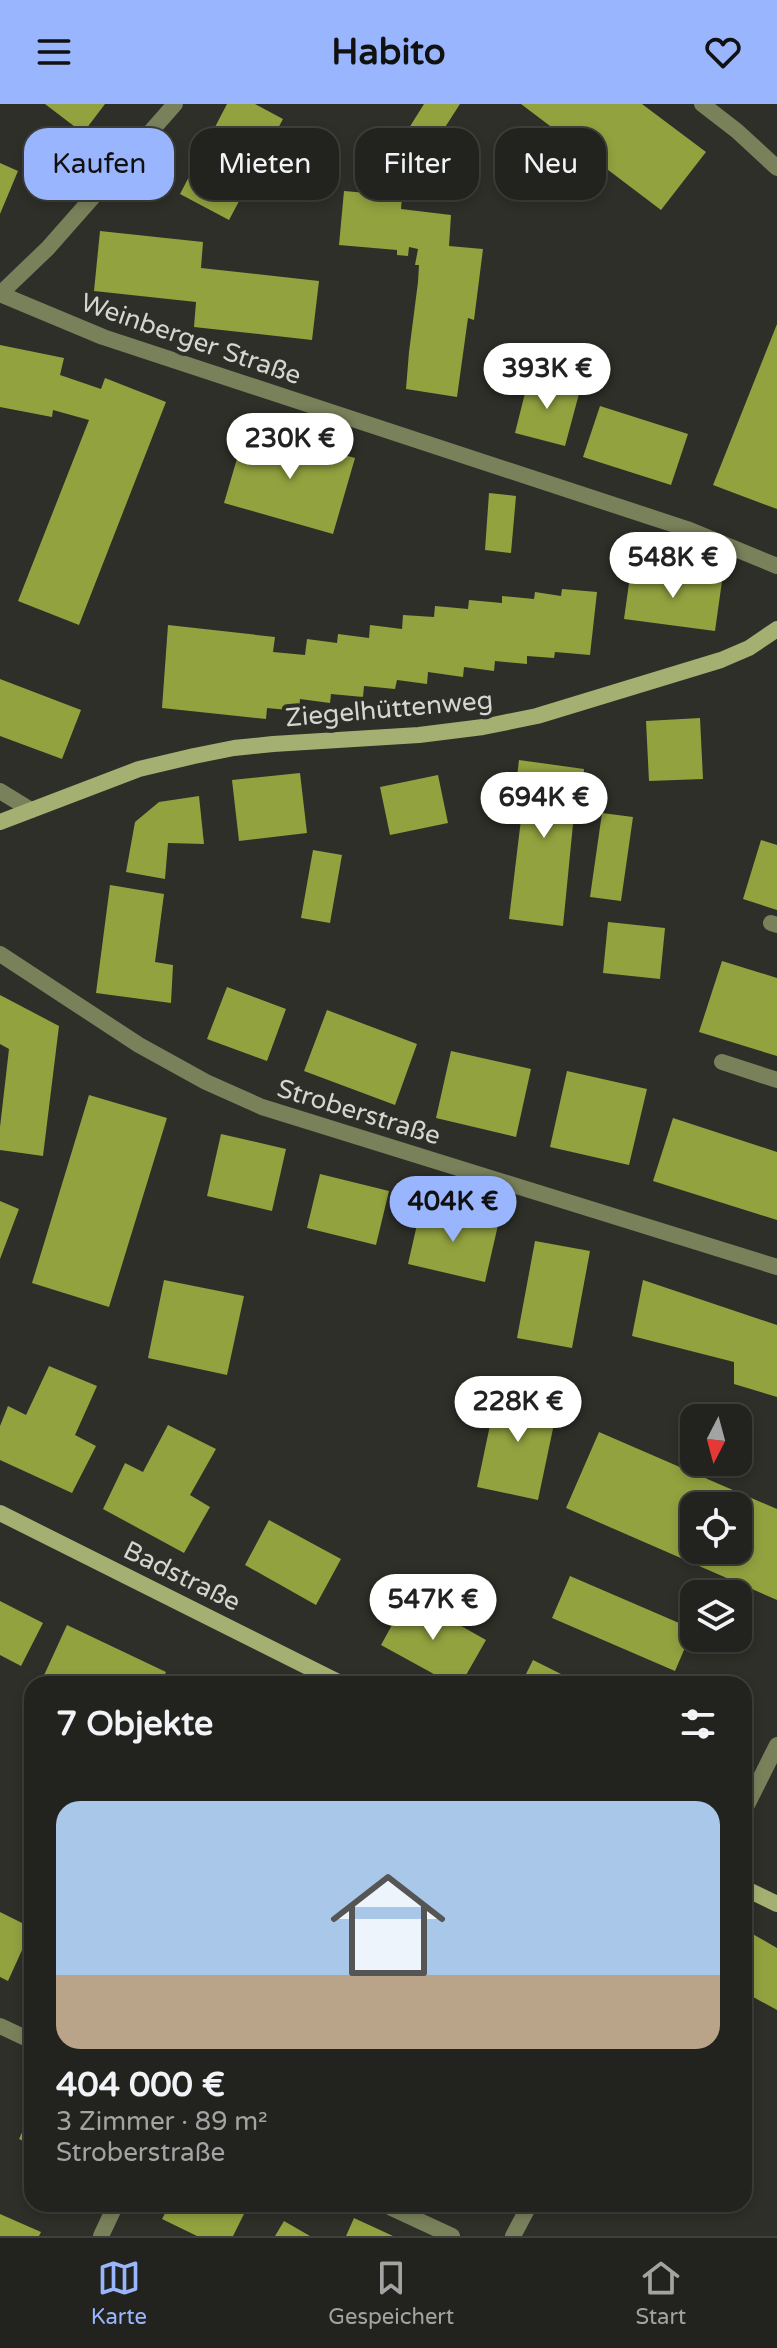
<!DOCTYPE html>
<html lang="de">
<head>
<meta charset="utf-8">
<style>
	body { margin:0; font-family:"Varela Round",sans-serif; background:#2a2b27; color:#f1f3f6; height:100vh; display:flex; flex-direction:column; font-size:30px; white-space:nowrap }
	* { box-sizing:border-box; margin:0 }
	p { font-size:26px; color:#a2a4a4 }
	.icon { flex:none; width:44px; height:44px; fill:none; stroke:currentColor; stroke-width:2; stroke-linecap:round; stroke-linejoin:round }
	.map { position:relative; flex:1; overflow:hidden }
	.side { position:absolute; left:24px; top:1572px; width:728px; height:536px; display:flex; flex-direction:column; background:#22231e; border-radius:24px; box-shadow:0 4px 12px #0003,0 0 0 2px #3f403c }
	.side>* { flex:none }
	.banner { position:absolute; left:24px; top:24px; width:730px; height:72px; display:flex; gap:16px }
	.needle { width:52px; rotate:186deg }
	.buttons { position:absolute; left:680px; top:1300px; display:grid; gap:16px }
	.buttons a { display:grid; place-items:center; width:72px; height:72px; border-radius:16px; background:#22231e; box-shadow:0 4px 12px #0003,0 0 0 2px #3f403c; font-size:40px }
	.price { position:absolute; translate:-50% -68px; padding:0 18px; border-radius:28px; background:#fff; color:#222; font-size:26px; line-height:52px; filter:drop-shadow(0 2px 4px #0008) }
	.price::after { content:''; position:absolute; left:50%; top:48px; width:24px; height:18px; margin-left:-12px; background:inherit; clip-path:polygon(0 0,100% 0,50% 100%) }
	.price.current { background:#99b5fd; color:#111 }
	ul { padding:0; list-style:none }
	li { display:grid; align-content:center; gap:16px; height:424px; padding:0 32px }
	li+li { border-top:2px solid #3f403c }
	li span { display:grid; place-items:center; height:248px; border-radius:24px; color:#555 }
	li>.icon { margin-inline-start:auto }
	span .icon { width:144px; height:144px; fill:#fffc; stroke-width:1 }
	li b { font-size:34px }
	h2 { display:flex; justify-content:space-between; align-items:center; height:96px; padding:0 32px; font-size:34px }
	.pill { padding:0 28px; border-radius:24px; background:#22231e; box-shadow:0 4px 12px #0003,0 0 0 2px #3f403c; font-size:28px; line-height:72px }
	.pill.current { background:#99b5fd; color:#111 }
	header { display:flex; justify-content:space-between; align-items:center; height:104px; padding:0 32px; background:#99b5fd; color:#111; font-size:36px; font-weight:700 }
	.menu { display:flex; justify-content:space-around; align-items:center; height:112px; border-top:2px solid #3f403c; background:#22231e; font-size:22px; color:#a2a4a4 }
	.menu a { display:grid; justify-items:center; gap:4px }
	.menu .current { color:#99b5fd }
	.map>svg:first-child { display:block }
	.building { fill:#92a23f; fill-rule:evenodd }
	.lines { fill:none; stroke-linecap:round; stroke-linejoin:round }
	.lane { stroke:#79815b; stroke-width:16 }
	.street { stroke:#79815b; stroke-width:16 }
	.secondary { stroke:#a4b071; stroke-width:16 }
	.labels { text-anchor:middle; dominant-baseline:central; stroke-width:8; stroke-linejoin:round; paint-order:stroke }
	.street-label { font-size:26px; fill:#d4d6d1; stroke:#2e2f28 }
</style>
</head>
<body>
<header><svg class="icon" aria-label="menu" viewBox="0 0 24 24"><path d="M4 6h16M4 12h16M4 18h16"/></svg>Habito<svg class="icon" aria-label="heart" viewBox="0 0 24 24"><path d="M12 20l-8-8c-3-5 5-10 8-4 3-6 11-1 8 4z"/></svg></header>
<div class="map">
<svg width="777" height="2132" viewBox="0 0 777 2132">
	<rect width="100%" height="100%" fill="#2e2f28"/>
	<path class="building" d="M 45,0 L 105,0 L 83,29 Z
		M 227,0 L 255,0 L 283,15 L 229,116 L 180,90 Z
		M 424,0 L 460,0 L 424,56 L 399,40 Z
		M 521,0 L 642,0 L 706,48 L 661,106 Z
		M 0,59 L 18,67 L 0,110 Z
		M 344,87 L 402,92 L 401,105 L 451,111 L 449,142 L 483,145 L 474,216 L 468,214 L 457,293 L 406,285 L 409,248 L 418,178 L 419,161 L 415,161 L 418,145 L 409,143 L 408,152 L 397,151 L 397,146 L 339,141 Z
		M 100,127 L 203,138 L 201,164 L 319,177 L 312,236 L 194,223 L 196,198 L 94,187 Z
		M 777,220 L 777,405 L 713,381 Z
		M 0,241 L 64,254 L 60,271 L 101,285 L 105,274 L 166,298 L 79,521 L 18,497 L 89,316 L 53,306 L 52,313 L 0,303 Z
		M 529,273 L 580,286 L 565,342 L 515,329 Z
		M 600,302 L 688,330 L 671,381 L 583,353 Z
		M 246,324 L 355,354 L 333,430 L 224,399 Z
		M 489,389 L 516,392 L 511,449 L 485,446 Z
		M 631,465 L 722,477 L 715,527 L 624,515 Z
		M 562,485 L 597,488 L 590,551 L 555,548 L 554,554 L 527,552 L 527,560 L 495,557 L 494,567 L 464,563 L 463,573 L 428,568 L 427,580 L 397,576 L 395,585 L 364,582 L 363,593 L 331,590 L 330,599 L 300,595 L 299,607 L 267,604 L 266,615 L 162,604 L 168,521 L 275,533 L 273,548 L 305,551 L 307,535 L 337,539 L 338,530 L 369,534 L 370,521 L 402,525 L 403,511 L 434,513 L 435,502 L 468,505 L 469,496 L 502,499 L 502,492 L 534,495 L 535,488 L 561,492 Z
		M 0,575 L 81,606 L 62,655 L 0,632 Z
		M 700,614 L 703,675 L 649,677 L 646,617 Z
		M 519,656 L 584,665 L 581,711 L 574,710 L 563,822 L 509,815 L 522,707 L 513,705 Z
		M 300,669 L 307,729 L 239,737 L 232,676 Z
		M 438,671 L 448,719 L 390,731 L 380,683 Z
		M 199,692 L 204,740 L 168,739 L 165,775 L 126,768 L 135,718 L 159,698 Z
		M 602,709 L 633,713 L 621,797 L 590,793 Z
		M 761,736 L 777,741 L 777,806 L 743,795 Z
		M 313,746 L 342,751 L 330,819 L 301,814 Z
		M 110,781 L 164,790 L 155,858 L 173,861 L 171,899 L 96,889 Z
		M 608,818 L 665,824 L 660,875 L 603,869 Z
		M 722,857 L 777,874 L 777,952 L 699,928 Z
		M 227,883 L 286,905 L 267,957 L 207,935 Z
		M 0,891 L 59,922 L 43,1052 L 0,1046 L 0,1023 L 9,945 L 0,940 Z
		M 327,906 L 417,940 L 395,1001 L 304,967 Z
		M 451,947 L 531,965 L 516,1033 L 436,1014 Z
		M 567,967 L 647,985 L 629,1061 L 550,1043 Z
		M 89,991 L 167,1014 L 109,1203 L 32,1179 Z
		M 673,1014 L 777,1048 L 777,1116 L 653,1077 Z
		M 221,1030 L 286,1045 L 272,1107 L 207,1092 Z
		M 320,1070 L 389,1087 L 376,1141 L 307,1124 Z
		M 0,1097 L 19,1105 L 0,1155 Z
		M 421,1103 L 498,1121 L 485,1178 L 408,1160 Z
		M 535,1137 L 590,1147 L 572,1244 L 517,1234 Z
		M 164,1176 L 244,1192 L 227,1271 L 148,1254 Z
		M 643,1176 L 777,1221 L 777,1293 L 734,1280 L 734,1258 L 632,1232 Z
		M 49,1262 L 97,1282 L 75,1331 L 96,1342 L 72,1389 L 0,1356 L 0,1322 L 8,1302 L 26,1311 Z
		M 498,1283 L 559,1296 L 538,1396 L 477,1383 Z
		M 168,1321 L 216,1345 L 190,1391 L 210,1403 L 184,1449 L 103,1405 L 125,1359 L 143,1368 Z
		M 599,1328 L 777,1405 L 777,1496 L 566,1404 ZM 694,1402 L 738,1402 L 738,1446 L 694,1446 Z
		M 269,1416 L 341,1455 L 316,1501 L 245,1461 Z
		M 570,1472 L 693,1525 L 675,1567 L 552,1514 Z
		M 408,1492 L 486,1536 L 461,1580 L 452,1580 L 381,1541 Z
		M 0,1497 L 43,1519 L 21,1562 L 0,1551 Z
		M 67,1521 L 166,1568 L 160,1580 L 40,1580 Z
		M 533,1556 L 581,1580 L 521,1580 Z
		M 0,1808 L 32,1824 L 8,1877 L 0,1873 Z
		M 744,1825 L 777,1844 L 777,1906 L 744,1888 Z
		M 744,1927 L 754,1933 L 744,1950 Z
		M 32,2006 L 32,2041 L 19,2035 Z
		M 170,2100 L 249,2100 L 233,2132 L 197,2132 L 162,2115 Z
		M 0,2110 L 41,2128 L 39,2132 L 0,2132 Z
		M 354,2114 L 393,2132 L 346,2132 Z
		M 284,2117 L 310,2132 L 275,2132 Z"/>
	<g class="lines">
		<path class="lane" d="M 0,687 L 31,706
			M 771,819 L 777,821
			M 722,958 L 777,976"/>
		<path class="street" d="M 702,0 L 737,27 L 777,64
			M 0,190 L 103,233 L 687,425 L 777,462
			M 0,190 L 48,144 L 175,0
			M 0,850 L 139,941 L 206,978 L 262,1003 L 777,1163
			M 744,1707 L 777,1641
			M 0,1922 L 32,1937
			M 383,2100 L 452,2132
			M 101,2132 L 116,2100
			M 513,2132 L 530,2100"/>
		<path class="secondary" d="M 0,718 L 139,665 L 194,652 L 234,644 L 273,640 L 419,631 L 483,623 L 537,612 L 721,556 L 749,544 L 777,525
			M 0,1409 L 342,1580
			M 744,1784 L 777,1800"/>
	</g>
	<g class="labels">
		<g class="street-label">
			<text transform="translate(191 235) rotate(19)">Weinberger Straße</text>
			<text transform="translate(389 605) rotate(-5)">Ziegelhüttenweg</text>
			<text transform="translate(359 1008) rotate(17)">Stroberstraße</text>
			<text transform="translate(182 1472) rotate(26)">Badstraße</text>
		</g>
	</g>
</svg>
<div class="buttons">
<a><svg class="needle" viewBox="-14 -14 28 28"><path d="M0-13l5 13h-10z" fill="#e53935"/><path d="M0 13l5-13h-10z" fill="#a2a4a4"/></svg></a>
<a><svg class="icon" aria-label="locate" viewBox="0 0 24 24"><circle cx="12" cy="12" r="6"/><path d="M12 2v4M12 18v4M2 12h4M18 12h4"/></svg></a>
<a><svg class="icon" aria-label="layers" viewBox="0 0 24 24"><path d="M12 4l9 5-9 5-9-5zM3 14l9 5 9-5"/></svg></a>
</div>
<b class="price" style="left:547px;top:307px">393K €</b>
<b class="price" style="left:290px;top:377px">230K €</b>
<b class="price" style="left:673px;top:496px">548K €</b>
<b class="price" style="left:544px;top:736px">694K €</b>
<b class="price current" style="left:453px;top:1140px">404K €</b>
<b class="price" style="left:518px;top:1340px">228K €</b>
<b class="price" style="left:433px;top:1538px">547K €</b>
<div class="banner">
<a class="pill current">Kaufen</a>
<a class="pill">Mieten</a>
<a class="pill">Filter</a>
<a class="pill">Neu</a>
</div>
<section class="side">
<h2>7 Objekte<svg class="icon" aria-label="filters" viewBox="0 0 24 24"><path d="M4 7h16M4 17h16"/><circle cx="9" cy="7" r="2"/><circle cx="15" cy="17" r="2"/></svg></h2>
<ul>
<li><span style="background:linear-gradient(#a9c7e8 70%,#b9a48a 0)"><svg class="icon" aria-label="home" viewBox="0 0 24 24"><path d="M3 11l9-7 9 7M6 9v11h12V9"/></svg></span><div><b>404 000 €</b><p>3 Zimmer · 89 m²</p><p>Stroberstraße</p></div></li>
</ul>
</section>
</div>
<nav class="menu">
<a class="current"><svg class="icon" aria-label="map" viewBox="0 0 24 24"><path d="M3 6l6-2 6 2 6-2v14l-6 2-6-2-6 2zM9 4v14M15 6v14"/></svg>Karte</a>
<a><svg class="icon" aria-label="saved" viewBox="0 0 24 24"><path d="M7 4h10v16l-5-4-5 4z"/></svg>Gespeichert</a>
<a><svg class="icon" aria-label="home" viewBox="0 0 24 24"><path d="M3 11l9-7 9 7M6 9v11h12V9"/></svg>Start</a>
</nav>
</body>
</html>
